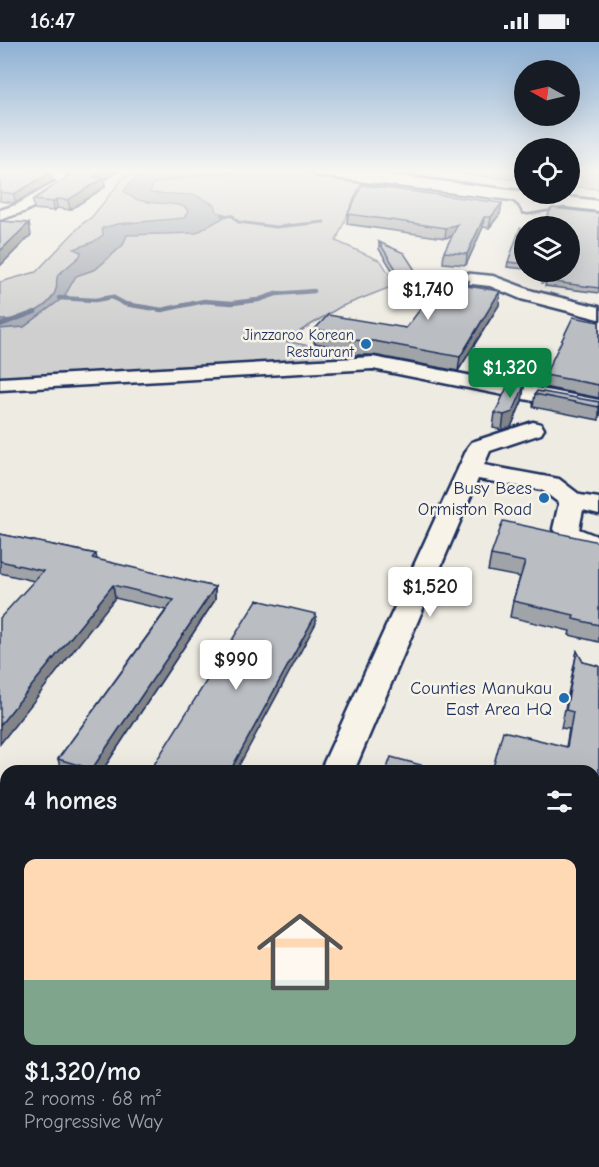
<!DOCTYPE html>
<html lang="en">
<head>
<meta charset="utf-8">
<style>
	body { margin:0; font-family:"Comic Neue",sans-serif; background:#242831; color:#f1f3f6; height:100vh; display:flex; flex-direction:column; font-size:22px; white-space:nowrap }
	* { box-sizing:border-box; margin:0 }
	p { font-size:20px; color:#9ea1a6 }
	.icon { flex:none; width:33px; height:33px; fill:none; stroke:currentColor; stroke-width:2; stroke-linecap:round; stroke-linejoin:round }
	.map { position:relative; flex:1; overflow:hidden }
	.drawer { position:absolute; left:0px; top:723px; width:600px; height:402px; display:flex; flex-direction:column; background:#171b24; border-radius:18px 18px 0 0; box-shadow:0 6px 24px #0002 }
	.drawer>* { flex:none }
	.needle { width:39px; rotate:278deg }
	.fabs { position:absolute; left:514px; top:18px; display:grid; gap:12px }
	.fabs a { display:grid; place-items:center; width:66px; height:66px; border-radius:50%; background:#171b24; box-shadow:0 6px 24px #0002; font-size:30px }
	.price { position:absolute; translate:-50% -51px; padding:0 14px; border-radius:6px; background:#fff; color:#222; font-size:20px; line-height:39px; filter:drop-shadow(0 2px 3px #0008) }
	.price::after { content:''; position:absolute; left:50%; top:36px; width:18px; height:14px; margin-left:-9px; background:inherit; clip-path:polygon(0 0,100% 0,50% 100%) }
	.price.selected { background:#0b8043; color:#fff }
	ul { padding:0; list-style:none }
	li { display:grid; align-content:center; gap:12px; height:318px; padding:0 24px }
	li span { display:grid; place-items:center; height:186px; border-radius:12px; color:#555 }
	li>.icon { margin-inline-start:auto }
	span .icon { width:108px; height:108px; fill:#fffc; stroke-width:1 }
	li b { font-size:26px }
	h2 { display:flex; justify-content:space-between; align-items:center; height:72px; padding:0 24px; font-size:26px }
	.status { display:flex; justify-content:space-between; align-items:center; height:42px; padding:0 30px; background:#171b24; direction:ltr }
	.status svg { height:16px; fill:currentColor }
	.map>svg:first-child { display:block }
	.green { fill:#cfcfcf; stroke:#757f96; stroke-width:1.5 }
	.water { fill:#a6abb5; stroke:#6e7992; stroke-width:1.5 }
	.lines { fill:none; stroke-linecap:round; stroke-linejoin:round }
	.stream-far1 { stroke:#6e7992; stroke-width:3 }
	.stream { stroke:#6e7992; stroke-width:4.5 }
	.minor-casing { stroke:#1b2f5e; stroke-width:5 }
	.major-casing { stroke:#1b2f5e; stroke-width:5 }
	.minor { fill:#f7f3e8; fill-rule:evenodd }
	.major { fill:#f7f3e8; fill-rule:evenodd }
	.wall { fill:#a0a3a7; stroke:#1b2f5e; stroke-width:1.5 }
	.shaded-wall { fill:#828488; stroke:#1b2f5e; stroke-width:1.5 }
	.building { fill:#babdc2; stroke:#1b2f5e; stroke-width:1.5 }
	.poi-dot { fill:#1f6fb2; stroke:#f7f3e8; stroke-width:2 }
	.labels { text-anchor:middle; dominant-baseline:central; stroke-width:5; stroke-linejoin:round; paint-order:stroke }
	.far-poi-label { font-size:15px; fill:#1b2f5e; stroke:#f7f3e8; text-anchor:end }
	.poi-label { font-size:18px; fill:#1b2f5e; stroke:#f7f3e8; text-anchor:end }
</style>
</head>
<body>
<div class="status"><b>16:47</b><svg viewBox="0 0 49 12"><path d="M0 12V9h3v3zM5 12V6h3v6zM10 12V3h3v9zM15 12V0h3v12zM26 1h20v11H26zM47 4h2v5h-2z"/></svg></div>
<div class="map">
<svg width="599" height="1125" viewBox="0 0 599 1125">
	<rect width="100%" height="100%" fill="#eeebe2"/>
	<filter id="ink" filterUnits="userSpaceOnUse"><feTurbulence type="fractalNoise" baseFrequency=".0167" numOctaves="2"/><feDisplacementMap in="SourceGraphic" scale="12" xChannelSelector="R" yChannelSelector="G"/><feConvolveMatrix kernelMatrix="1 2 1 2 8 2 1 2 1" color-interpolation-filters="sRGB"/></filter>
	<g filter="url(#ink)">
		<path class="green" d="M 147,129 L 292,129 L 362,138 L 336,199 L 381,219 L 396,243 L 340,265 L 284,299 L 372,316 L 0,340 L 0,240 L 36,230 L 83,181 L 91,176 L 124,135 Z
			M 335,129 L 372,129 L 525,148 L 525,152 L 555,152 L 599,157 L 599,162 Z
			M 439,129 L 525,129 L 525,139 Z
			M 570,129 L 599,129 L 599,147 L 570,144 Z"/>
		<path class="water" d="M 189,129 L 267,129 L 202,133 L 153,141 L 150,151 L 195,153 L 215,163 L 217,170 L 228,173 L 196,191 L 127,193 L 123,203 L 96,227 L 76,234 L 64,255 L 24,285 L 0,287 L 0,278 C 19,279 50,268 56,247 C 58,241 55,239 58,233 L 80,214 L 81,210 L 74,207 L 93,200 L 103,193 L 102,186 L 118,182 L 184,176 L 188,169 L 185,165 C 166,158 139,166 124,149 L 135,136 Z"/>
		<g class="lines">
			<path class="stream-far1" d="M 221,173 L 233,174 L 238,180 L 276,185 L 324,180"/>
			<path class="stream" d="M 59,256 L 95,258 L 112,255 L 125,262 L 162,268 L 204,259 L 232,261 L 258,258 L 276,252 L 314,249
				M 0,283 L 35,270"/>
			<g class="minor-casing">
				<path id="minor" d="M 30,129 L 54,129 L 77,138 L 26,169 L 0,178 L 0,168 L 16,163 L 58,139 Z
					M 515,150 L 534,162 L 568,156 L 575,160 L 568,164 L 528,171 L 523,170 L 519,163 L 508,154 Z
					M 452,230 L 493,234 L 533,249 L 599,265 L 599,277 L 521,257 L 490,244 L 446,239 L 443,235 Z
					M 373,315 L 599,358 L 599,372 L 373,327 L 0,348 L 0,336 Z
					M 533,380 L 541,382 L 544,387 L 541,392 L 490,409 L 484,423 L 559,437 L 580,453 L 599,456 L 599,472 L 583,468 L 579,487 L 599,495 L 599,511 L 562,501 L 553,487 L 559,461 L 542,448 L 478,437 L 354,729 L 320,729 L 468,405 L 472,400 Z
					M 0,757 L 6,759 L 6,787 L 0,785 Z
					M 6,792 L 6,830 L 0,832 L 0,794 Z
					M 0,1006 L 6,1008 L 6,1053 L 0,1051 Z
					M 6,1106 L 6,1119 L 49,1119 L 46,1125 L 0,1125 Z"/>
			</g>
			<g class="major-casing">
				<path id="major" d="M 310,129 L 360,129 L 599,159 L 599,169 L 318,134 Z
					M 599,915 L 599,959 L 594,960 L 594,916 Z
					M 594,970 L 599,972 L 599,1024 L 594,1022 Z"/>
			</g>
			<use href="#minor" class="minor"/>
			<use href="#major" class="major"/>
		</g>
		<path class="wall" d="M 58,129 L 118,129 L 104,138 L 105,145 L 70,168 L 57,166 L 54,169 L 34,167 L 33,158 L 70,134 Z
			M 0,133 L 53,139 L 15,161 L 0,159 Z
			M 502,161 L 500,172 L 489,186 L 483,185 L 466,223 L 443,221 L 444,210 L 452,194 L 445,196 L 347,182 L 348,172 Z
			M 599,171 L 599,251 L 545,244 L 546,241 L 542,241 L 543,236 L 546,230 L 570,230 Z
			M 525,187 L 525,227 L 507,225 L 508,220 Z
			M 379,200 L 417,231 L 417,238 L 399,239 L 379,207 Z
			M 469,239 L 468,244 L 500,249 L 499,263 L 458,329 L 373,313 L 347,313 L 347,307 L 314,301 L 315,287 L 406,286 Z
			M 599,280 L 599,356 L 543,345 L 545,333 Z
			M 524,344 L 522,359 L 511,385 L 502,388 L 493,386 L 495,371 Z
			M 535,352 L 599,360 L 599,378 L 533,365 Z
			M 0,492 L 96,512 L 97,518 L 215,545 L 215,558 L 102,729 L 61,729 L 58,717 L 166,568 L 115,556 L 34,539 L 0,531 Z
			M 599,500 L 599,600 L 569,593 L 570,589 L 510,575 L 513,559 L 520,535 L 488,529 L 491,513 Z
			M 577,609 L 583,620 L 599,624 L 599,886 L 594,885 L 594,729 L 566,705 L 569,687 L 561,686 Z
			M 484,1119 L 557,1119 L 555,1125 L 489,1125 Z"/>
		<path class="shaded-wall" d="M 103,129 L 118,129 L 104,138 L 105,145 L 70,168 L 68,158 L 94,135 Z
			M 51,131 L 53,139 L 15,161 L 14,152 Z
			M 56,157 L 57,166 L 54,169 L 53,160 Z
			M 502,161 L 500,172 L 489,186 L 491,175 Z
			M 484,175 L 483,185 L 466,223 L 467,212 Z
			M 29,181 L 31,193 L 0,224 L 0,209 Z
			M 458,182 L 457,193 L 445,196 L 446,186 Z
			M 500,249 L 499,263 L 458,329 L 460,315 Z
			M 524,344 L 522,359 L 511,385 L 502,388 L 504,373 Z
			M 113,543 L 115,556 L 0,702 L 0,683 Z
			M 215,545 L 215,558 L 102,729 L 92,729 L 92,727 Z
			M 316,572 L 316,581 L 236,729 L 230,729 Z"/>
		<path class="building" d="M 6,129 L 46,129 L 51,131 L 14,152 L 0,150 L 0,133 Z
			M 76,129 L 103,129 L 94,135 L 104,136 L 68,158 L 56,157 L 53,160 L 33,158 Z
			M 362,143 L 502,161 L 491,175 L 484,175 L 467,212 L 444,210 L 458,182 L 446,186 L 348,172 Z
			M 552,166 L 599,171 L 599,246 L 546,239 L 547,236 L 543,236 L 547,230 L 570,230 L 570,184 L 541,184 Z
			M 0,179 L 29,181 L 0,209 Z
			M 520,186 L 525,187 L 525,222 L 508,220 Z
			M 379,200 L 404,211 L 417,231 L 399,232 Z
			M 444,236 L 469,239 L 466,244 L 500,249 L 460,315 L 374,299 L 348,298 L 351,294 L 315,287 L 328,273 L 406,286 Z
			M 573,275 L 599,280 L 599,343 L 545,333 Z
			M 509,341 L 524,344 L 513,370 L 504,373 L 495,371 Z
			M 537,349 L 599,360 L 599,365 L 535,352 Z
			M 503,479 L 599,500 L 599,583 L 573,577 L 574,573 L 513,559 L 525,520 L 491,513 Z
			M 0,492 L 96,512 L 92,516 L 215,545 L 92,727 L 58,717 L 174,558 L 113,543 L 0,683 L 0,576 L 43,529 L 0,519 Z
			M 257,558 L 316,572 L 230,729 L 150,729 Z
			M 577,609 L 583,620 L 599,624 L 599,868 L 594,866 L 594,729 L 492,729 L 503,689 L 567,705 L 573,670 L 566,668 Z
			M 391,715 L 443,729 L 386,729 Z
			M 312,1119 L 400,1119 L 399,1125 L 310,1125 Z
			M 499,1119 L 557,1119 L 552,1125 L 504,1125 Z"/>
	</g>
	<linearGradient id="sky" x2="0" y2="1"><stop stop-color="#8db0d4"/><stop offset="0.45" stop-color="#f7f6f2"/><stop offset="1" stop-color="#f7f6f2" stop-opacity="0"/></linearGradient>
	<rect width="599" height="287" fill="url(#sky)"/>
	<g class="poi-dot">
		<circle cx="366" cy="302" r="6"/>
		<circle cx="544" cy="456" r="6"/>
		<circle cx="564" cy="656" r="6"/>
	</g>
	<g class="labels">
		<g class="far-poi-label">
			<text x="354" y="293">Jinzzaroo Korean<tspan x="354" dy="17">Restaurant</tspan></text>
		</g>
		<g class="poi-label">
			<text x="532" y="446">Busy Bees<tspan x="532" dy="21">Ormiston Road</tspan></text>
			<text x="552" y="646">Counties Manukau<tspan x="552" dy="21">East Area HQ</tspan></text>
		</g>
	</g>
</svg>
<div class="fabs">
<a><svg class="needle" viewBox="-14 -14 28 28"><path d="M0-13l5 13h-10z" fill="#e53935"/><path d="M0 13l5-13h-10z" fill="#9ea1a6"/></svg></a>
<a><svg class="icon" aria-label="locate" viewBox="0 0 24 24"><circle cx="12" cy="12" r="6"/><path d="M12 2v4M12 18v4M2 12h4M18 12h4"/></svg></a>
<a><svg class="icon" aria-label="layers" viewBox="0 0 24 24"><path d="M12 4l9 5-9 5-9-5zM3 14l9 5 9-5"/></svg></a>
</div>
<b class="price" style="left:428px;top:279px">$1,740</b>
<b class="price selected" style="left:510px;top:357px">$1,320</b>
<b class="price" style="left:430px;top:576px">$1,520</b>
<b class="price" style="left:236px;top:649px">$990</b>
<section class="drawer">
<h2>4 homes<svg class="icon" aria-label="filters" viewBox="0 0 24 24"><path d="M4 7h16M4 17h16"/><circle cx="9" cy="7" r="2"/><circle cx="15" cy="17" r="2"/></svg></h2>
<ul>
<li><span style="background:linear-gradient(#ffd9b3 65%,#7fa58c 0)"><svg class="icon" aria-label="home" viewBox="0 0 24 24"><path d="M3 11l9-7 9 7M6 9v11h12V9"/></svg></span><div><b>$1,320/mo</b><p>2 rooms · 68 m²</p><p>Progressive Way</p></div></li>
</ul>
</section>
</div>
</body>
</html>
